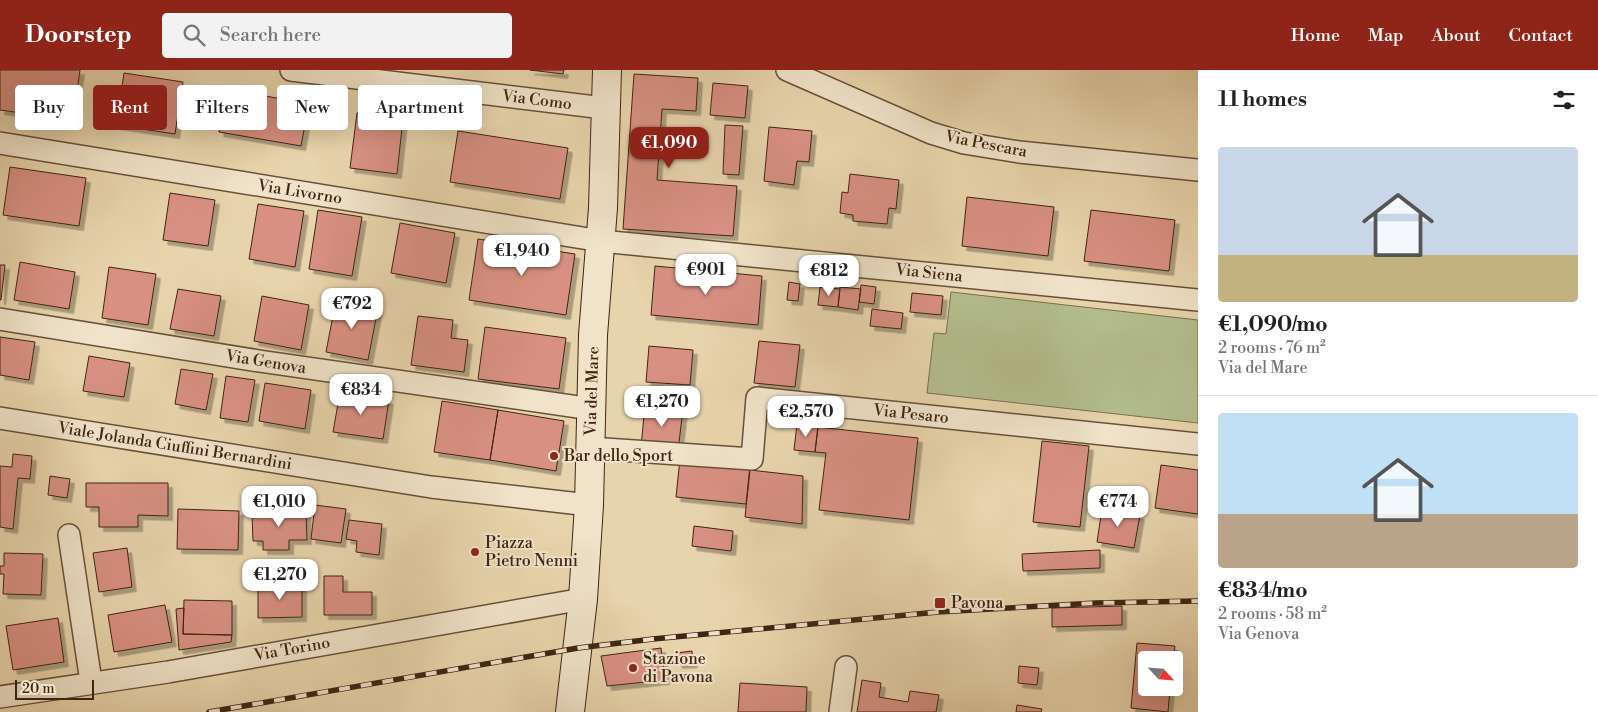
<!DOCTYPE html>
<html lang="en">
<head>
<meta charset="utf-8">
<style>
	body { margin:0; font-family:"Libre Bodoni",serif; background:#f2f2f2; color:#202124; height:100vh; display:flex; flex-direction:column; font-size:19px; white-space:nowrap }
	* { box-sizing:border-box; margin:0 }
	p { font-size:16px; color:#757577 }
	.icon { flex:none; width:28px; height:28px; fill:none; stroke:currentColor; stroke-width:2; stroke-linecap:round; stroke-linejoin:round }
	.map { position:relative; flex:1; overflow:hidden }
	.sheet { display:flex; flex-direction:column; background:#fff; width:400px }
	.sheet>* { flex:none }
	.banner { position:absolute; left:15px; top:15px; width:475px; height:45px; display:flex; gap:10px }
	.needle { width:32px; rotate:116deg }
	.fabs { position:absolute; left:1138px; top:581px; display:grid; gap:10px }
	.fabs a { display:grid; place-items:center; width:45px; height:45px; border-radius:5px; background:#fff; box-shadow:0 5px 20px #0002; font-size:25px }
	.scale { position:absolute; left:15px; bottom:12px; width:79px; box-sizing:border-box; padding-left:5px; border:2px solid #3f2414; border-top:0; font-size:14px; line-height:18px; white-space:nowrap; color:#3f2414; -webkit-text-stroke:4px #f0e3c9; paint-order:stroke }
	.price { position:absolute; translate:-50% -42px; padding:0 11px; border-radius:10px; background:#fff; color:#222; font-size:16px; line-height:32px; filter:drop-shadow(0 1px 2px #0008) }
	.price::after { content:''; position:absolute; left:50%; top:30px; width:15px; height:11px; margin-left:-8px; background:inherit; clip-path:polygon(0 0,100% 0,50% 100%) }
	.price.current { background:#8f2418; color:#fff }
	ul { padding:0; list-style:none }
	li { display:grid; align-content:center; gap:10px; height:265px; padding:0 20px }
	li+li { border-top:1px solid #e0e0e0 }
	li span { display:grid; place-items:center; height:155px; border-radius:5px; color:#555 }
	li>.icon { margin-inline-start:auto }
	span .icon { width:90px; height:90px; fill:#fffc; stroke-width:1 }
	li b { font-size:21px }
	h2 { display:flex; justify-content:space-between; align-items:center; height:60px; padding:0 20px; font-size:21px }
	.tag { padding:0 18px; border-radius:5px; background:#fff; box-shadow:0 5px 20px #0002; font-size:18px; line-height:45px }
	.tag.current { background:#8f2418; color:#fff }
	header { display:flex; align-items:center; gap:30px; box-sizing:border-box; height:70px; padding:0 25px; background:#8f2418; color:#fff }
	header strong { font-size:24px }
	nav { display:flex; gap:28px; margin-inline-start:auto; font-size:18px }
	.search { width:350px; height:45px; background:#f2f2f2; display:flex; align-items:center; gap:12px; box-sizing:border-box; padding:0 18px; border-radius:5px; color:#757577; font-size:19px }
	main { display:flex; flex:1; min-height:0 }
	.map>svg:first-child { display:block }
	.green { fill:#b3bd8c; stroke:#797050 }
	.building { fill:#d89082; stroke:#3f2414; filter:url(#shadow) }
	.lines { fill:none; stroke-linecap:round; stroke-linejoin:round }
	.minor-casing { stroke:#69503a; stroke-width:24 }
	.secondary-casing { stroke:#3f2414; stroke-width:30 }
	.minor { stroke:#f0e3c9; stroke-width:21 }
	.secondary { stroke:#f0e3c9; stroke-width:28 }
	.rail-casing { stroke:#3f2414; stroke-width:5.5 }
	.rail { stroke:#f0e3c9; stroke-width:4; stroke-dasharray:11; stroke-linecap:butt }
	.poi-dot { fill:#8f2418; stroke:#f0e3c9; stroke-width:2 }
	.labels { text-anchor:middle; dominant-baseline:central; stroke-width:4; stroke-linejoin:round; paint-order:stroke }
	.street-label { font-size:16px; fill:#3f2414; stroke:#f0e3c9 }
	.poi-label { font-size:16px; fill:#3f2414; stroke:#f0e3c9; text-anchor:start }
</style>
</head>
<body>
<header>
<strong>Doorstep</strong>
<div class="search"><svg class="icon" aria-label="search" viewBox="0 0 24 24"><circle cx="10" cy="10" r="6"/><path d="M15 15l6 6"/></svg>Search here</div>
<nav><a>Home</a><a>Map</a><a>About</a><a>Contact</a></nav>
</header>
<main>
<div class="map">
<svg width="1198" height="642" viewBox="0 0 1198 642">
	<defs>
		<filter id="shadow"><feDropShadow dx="4.5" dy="4.5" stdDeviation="0" flood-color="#0004"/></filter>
	</defs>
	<rect width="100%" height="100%" fill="#e8d4ac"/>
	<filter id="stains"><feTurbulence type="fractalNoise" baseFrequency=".004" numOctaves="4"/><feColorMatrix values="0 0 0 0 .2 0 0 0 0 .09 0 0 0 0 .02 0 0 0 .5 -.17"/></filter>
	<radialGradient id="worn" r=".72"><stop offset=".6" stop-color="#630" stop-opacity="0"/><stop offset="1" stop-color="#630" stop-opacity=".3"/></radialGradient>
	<path class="green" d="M 951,222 L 1198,250 L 1198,353 L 927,323 L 934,263 L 946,264 Z"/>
	<path class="building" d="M 0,0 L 80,0 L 73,50 L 0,40 Z
		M 530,0 L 564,0 L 563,4 Z
		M 124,3 L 183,12 L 175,64 L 116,55 Z
		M 634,4 L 698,8 L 696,41 L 662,39 L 657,110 L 737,116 L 733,166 L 623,159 Z
		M 713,13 L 748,16 L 745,48 L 710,45 Z
		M 227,19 L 309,34 L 301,76 L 219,62 Z
		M 357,43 L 403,49 L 397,104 L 350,98 Z
		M 725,55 L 743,56 L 739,105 L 723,104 Z
		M 769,57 L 812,61 L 809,92 L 797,91 L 794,115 L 764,111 Z
		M 458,61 L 568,78 L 560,129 L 450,112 Z
		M 10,97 L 86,108 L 79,156 L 3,145 Z
		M 850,104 L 899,110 L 896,139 L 889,138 L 887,154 L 853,151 L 853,145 L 840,143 L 842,122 L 848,123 Z
		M 170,123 L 215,130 L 208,176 L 163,170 Z
		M 967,127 L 1054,137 L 1048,186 L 962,176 Z
		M 258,134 L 304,141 L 295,197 L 249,189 Z
		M 318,140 L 362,147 L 352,206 L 309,199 Z
		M 1091,140 L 1175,150 L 1169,201 L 1084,191 Z
		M 400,153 L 455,163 L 446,213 L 391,203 Z
		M 478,169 L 575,184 L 566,245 L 469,230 Z
		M 20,192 L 75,202 L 69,239 L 14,230 Z
		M 0,195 L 5,195 L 1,230 L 0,230 Z
		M 655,196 L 762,206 L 758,255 L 651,245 Z
		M 109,197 L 156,204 L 148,255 L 102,248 Z
		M 789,212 L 800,214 L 798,231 L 787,230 Z
		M 861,215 L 876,217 L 874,234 L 859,232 Z
		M 820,217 L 840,219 L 838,237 L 818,235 Z
		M 840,217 L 861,219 L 858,240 L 838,237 Z
		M 178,219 L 221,226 L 214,266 L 170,259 Z
		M 912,223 L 943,226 L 941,245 L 910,242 Z
		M 262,226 L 309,235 L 301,280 L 254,271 Z
		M 336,230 L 378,238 L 368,290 L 326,282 Z
		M 872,239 L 903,243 L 901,259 L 870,256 Z
		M 418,246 L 453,250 L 451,268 L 468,270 L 464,302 L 411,295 Z
		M 485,257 L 566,268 L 559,319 L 478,309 Z
		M 0,267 L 35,272 L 29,310 L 0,305 Z
		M 759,271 L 800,275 L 795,317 L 754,313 Z
		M 649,276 L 693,280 L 690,315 L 646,312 Z
		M 89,286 L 130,293 L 124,327 L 83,321 Z
		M 181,299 L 213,304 L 206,340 L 175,334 Z
		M 226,306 L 255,310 L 248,352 L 220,348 Z
		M 265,313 L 311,320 L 305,359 L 259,351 Z
		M 340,322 L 389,330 L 383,369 L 333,362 Z
		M 442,331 L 498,340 L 490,390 L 434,382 Z
		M 645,335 L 683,339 L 678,381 L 641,377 Z
		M 498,340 L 564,351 L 556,401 L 490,390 Z
		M 797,354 L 818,357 L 815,382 L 794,380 Z
		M 818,357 L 918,368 L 909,450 L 819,440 L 826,383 L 815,382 Z
		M 1042,371 L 1089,376 L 1080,457 L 1033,452 Z
		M 13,384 L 32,386 L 30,409 L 18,408 L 13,459 L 0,457 L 0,396 L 12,397 Z
		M 680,389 L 750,396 L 746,434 L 676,427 Z
		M 1161,395 L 1198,400 L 1198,444 L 1155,438 Z
		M 750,400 L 803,406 L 802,454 L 745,447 Z
		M 50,406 L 70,409 L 67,428 L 48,425 Z
		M 86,413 L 168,413 L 168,446 L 138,445 L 138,457 L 99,457 L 99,437 L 86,437 Z
		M 315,435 L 346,439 L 341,473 L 311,469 Z
		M 263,436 L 286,437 L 285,443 L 306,443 L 307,470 L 289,470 L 289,480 L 263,480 L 263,471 L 253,471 L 252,444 L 263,444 Z
		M 178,439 L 239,441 L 238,480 L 177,479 Z
		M 1102,439 L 1140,445 L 1134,478 L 1097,472 Z
		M 349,450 L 382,454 L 379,485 L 356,482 L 357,471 L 346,469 Z
		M 694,456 L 733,461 L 731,481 L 692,476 Z
		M 127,478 L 132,517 L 99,522 L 93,483 Z
		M 1100,480 L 1100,498 L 1023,501 L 1022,484 Z
		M 4,483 L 43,484 L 41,525 L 3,524 L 4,504 L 0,504 L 0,496 L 4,496 Z
		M 324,506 L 343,506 L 343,522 L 372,522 L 372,545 L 324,545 Z
		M 302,514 L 302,547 L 258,548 L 258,515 Z
		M 184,530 L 232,531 L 232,565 L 183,564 Z
		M 165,535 L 172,572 L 114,582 L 108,545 Z
		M 1122,536 L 1122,555 L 1052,557 L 1052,538 Z
		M 184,538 L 183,564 L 232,565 L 231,572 L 179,580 L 176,539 Z
		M 58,548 L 64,592 L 13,600 L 6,556 Z
		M 1137,573 L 1175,576 L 1173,590 L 1146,590 L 1146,618 L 1170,618 L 1168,642 L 1131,638 Z
		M 661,578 L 665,610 L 607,616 L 601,586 Z
		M 692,581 L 693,593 L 678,594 L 676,583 Z
		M 1019,596 L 1039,598 L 1037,615 L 1018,613 Z
		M 862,610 L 881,613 L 879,627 L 908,632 L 910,621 L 939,625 L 936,642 L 857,642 Z
		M 740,613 L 807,617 L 806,642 L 738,642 Z
		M 1017,635 L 1042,639 L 1041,642 L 1016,642 Z"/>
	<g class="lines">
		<g class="minor-casing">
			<path id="minor" d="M 291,0 L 604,38
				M 787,0 L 931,63 L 964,73 L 1019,82 L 1198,100
				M 0,73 L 601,171 L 1198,230
				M 0,249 L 259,291 L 592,339
				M 0,348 L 431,417 L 589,435
				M 590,378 L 752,389 L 757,328 L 1198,374
				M 69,465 L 91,612
				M 0,627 L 168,602 L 583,529
				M 840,642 L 846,597"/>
		</g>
		<g class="secondary-casing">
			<path id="secondary" d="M 570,642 L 583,529 L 589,435 L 593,265 L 603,138 L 607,0"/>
		</g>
		<use href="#minor" class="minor"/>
		<use href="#secondary" class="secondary"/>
		<g class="rail-casing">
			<path id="rail" d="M 209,642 L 578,578 L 653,569 L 938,542 L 1096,533 L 1198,531"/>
		</g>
		<use href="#rail" class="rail"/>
	</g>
	<g class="poi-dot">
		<circle cx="554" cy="386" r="5"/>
		<circle cx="475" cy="482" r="5"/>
		<rect x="934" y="527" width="12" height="12" rx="2.5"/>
		<circle cx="633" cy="598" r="5"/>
	</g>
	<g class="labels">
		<g class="street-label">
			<text transform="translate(537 30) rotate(7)">Via Como</text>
			<text transform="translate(986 74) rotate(11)">Via Pescara</text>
			<text transform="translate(300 122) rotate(9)">Via Livorno</text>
			<text transform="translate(929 203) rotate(6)">Via Siena</text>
			<text transform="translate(266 292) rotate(9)">Via Genova</text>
			<text transform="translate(592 321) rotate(-88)">Via del Mare</text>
			<text transform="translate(911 344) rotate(6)">Via Pesaro</text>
			<text transform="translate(175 376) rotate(9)">Viale Jolanda Ciuffini Bernardini</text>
			<text transform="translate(292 579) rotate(-10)">Via Torino</text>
		</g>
		<g class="poi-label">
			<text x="564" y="386">Bar dello Sport</text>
			<text x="485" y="473">Piazza<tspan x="485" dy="18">Pietro Nenni</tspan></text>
			<text x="951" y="533">Pavona</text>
			<text x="643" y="589">Stazione<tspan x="643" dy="18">di Pavona</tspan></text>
		</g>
	</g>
	<rect width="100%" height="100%" filter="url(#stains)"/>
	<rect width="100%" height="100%" fill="url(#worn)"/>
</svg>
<div class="fabs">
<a><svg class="needle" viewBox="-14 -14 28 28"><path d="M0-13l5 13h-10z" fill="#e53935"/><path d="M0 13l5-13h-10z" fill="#757577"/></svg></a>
</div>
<div class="scale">20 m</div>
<b class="price current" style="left:669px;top:99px">€1,090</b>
<b class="price" style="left:522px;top:207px">€1,940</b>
<b class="price" style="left:706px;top:226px">€901</b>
<b class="price" style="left:829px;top:227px">€812</b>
<b class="price" style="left:352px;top:260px">€792</b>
<b class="price" style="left:361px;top:346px">€834</b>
<b class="price" style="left:662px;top:358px">€1,270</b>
<b class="price" style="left:806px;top:368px">€2,570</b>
<b class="price" style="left:279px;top:458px">€1,010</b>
<b class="price" style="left:1118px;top:458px">€774</b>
<b class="price" style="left:280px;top:531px">€1,270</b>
<div class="banner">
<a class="tag">Buy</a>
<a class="tag current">Rent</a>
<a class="tag">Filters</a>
<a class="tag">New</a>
<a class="tag">Apartment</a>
</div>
</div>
<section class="sheet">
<h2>11 homes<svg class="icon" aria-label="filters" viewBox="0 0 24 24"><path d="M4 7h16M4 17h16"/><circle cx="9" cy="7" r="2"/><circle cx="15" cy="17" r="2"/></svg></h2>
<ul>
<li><span style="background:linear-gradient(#c9d6e8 70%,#c2b280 0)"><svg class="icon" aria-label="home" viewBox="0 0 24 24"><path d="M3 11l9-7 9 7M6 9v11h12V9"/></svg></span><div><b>€1,090/mo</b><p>2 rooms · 76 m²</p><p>Via del Mare</p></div></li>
<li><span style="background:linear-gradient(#bfe0f5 65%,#b9a48a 0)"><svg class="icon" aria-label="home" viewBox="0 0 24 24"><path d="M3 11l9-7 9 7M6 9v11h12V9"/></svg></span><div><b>€834/mo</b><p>2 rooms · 58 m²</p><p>Via Genova</p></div></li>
</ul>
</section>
</main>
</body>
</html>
